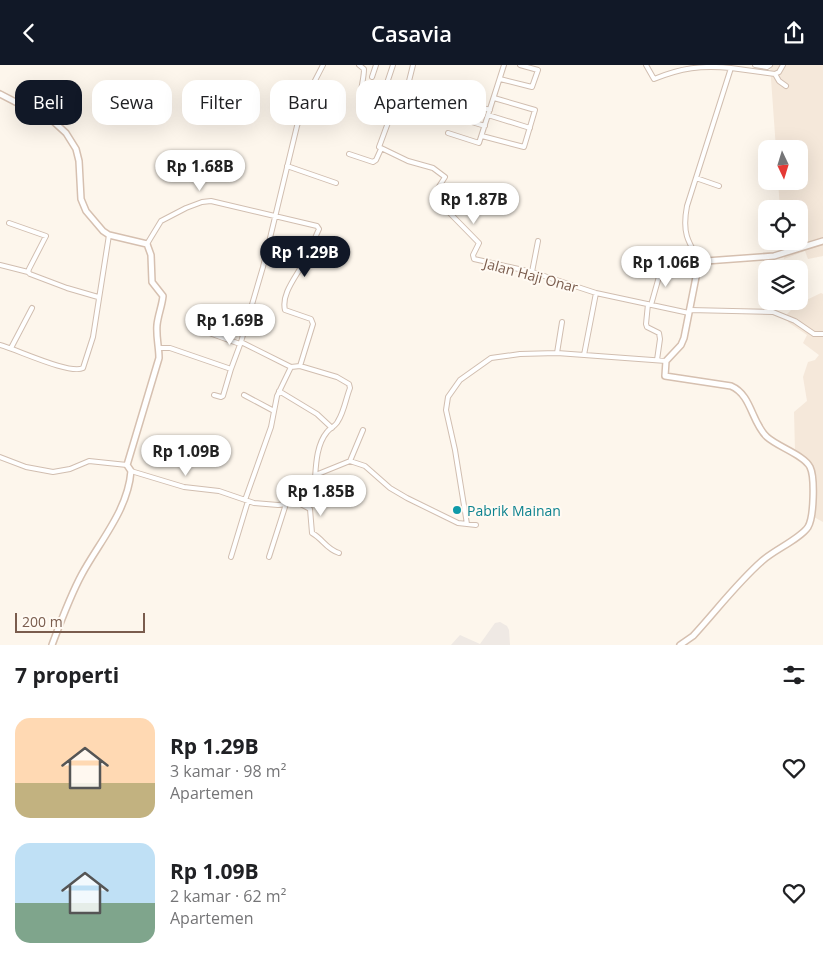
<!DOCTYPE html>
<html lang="id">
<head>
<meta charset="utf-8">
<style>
	body { margin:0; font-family:"Open Sans",sans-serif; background:#f6f6f6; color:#202124; height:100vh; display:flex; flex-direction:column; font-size:19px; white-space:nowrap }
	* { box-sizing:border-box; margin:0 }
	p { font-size:16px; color:#757577 }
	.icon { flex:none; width:28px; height:28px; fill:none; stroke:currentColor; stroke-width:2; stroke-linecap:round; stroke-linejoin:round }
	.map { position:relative; height:580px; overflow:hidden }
	.drawer { display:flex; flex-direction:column; background:#fff; flex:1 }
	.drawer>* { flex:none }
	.banner { position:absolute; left:15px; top:15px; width:500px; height:45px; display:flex; gap:10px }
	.needle { width:32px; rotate:176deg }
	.tools { position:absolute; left:758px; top:75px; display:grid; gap:10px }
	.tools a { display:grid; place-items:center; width:50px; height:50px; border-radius:10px; background:#fff; box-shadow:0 5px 20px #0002; font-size:25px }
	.scale { position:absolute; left:15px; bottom:12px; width:130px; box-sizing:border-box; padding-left:5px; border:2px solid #7a5c4d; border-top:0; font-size:14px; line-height:18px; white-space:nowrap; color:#7a5c4d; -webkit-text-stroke:4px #fffaf3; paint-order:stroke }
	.price { position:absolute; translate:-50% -42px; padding:0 11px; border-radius:18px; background:#fff; color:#222; font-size:16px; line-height:32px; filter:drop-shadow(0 1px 2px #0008) }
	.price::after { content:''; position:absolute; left:50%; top:30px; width:15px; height:11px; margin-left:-8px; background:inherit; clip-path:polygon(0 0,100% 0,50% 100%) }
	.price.current { background:#111827; color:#fff }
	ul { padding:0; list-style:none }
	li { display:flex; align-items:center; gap:15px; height:125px; padding:0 15px }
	li span { display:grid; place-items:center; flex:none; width:140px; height:100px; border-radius:15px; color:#555 }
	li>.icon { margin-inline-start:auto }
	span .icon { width:60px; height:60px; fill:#fffc; stroke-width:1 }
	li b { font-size:21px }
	h2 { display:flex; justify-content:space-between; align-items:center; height:60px; padding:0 15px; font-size:21px }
	.chip { padding:0 18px; border-radius:15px; background:#fff; box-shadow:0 5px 20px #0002; font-size:18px; line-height:45px }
	.chip.current { background:#111827; color:#fff }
	header { display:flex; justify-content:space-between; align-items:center; height:65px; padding:0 15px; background:#111827; color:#fff; font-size:22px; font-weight:600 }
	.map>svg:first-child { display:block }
	.residential { fill:#f5e8da }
	.industrial { fill:#efe9e4 }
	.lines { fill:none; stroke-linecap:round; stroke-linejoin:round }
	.street-casing { stroke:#d1beb0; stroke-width:6 }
	.secondary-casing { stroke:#d6c0b0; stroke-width:8 }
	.street { stroke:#fff; stroke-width:4 }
	.secondary { stroke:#fff; stroke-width:5 }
	.culture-dot { fill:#0f9aa8; stroke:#fffaf3; stroke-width:2 }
	.labels { text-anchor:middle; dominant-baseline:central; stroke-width:4; stroke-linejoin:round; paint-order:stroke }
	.street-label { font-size:14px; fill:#7a5c4d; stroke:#fffaf3 }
	.culture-label { font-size:14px; fill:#0d838f; stroke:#fffaf3; text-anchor:start }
</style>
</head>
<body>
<header><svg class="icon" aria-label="back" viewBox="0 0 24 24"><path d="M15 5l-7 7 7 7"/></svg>Casavia<svg class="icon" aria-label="share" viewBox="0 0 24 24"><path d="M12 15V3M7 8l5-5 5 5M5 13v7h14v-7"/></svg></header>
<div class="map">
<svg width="823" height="580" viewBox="0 0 823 580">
	<rect width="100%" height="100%" fill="#fdf6ec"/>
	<path class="residential" d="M 770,0 L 823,0 L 823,191 L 808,194 L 805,186 L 784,194 L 782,176 L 799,176 L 799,144 L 780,144 L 778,116 L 799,116 L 799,84 L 776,84 Z
		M 821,228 L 823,229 L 823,457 L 812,451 L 813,407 L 795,386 L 794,347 L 807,336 L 803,312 L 808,297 L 815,295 L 819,290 L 803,278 L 807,270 L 788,257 L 787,249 L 796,240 Z"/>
	<path class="industrial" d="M 500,557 L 507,561 L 509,565 L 510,580 L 451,580 L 460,570 L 480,579 L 495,558 Z"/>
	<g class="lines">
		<g class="street-casing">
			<path id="street" d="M 359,0 L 364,4 C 364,16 359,27 360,40 L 366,44 L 387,52 L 389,55 L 379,82 L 408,96 L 433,103 L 445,112 L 433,131 L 479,178 L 473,190 L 474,194 L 532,207 L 596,228 L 689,248
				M 393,0 L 386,21 L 406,28 L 413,0
				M 646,0 L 654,14 C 681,3 701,0 731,3 L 687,141 C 682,167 687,176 701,198
				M 755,0 L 767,2 L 770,0
				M 731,3 L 775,9 L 779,7 L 783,0
				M 775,9 L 779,16 L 786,21
				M 372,12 L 376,0
				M 500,14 L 532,22 L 538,5 L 520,0
				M 407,20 L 490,45
				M 409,38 L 485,61
				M 488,50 L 530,63
				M 448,68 L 479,78 L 504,0
				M 482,71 L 524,82 L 535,45 L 494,33
				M 349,89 L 373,97 L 376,95 L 381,84
				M 287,101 L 336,118
				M 696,113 L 719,121
				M 9,158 L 46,171 L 29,204 L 28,207 L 30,209 L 67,223 L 98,232
				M 147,179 L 161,156 L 186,143 L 202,137 L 211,136 L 317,161 L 319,164 C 314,175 309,187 304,197 C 296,212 281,229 285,245 L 311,254 L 313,259 L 300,301
				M 0,200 L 28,207
				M 681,202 L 697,207
				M 532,207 L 538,176
				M 648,239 L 646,259 L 647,262 L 659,268 L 660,274 L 657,295
				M 651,240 L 662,201
				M 690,245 L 773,247 L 795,256 L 814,269 L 823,269
				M 201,265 L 240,279
				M 209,268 L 217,250
				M 241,277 L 263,202 L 297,61 L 306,33 L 323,0
				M 0,280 C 16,284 70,310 83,303 L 93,272 L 109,170
				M 11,283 L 32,243
				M 159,283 L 170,283 L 231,304 L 241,277 L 291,302 L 300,301 L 337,312 L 349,319 L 350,323 C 346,333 344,347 338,356 C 336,361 330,363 327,367 C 317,379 316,398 315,413
				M 557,288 L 562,257
				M 584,290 L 596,228
				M 279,326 L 317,349 L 332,363
				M 214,330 L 221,332 L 223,331 L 231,304
				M 244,330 L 274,346
				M 0,392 L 26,402 L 53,407 L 70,404 L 89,396 L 127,400
				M 350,396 L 363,365
				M 131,406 L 184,422 L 219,426 L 254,438 L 278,440 L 286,439 L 299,430 L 318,409 L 350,396 L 365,401 L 390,423 L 407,433 L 458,458 L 476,460
				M 245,435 L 271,362 L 277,331 L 291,302
				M 293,435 L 310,444 L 312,468 C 323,474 326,484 339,488
				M 467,459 L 455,385 L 446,345 L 448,332 L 460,315 L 491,293 L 520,289 L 557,288 L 666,296
				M 231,492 L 248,436
				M 269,492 L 286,439"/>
		</g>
		<g class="secondary-casing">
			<path id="secondary" d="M 0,29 L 54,57 L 66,68 L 76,84 L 79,96 L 81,134 L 86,146 L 103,166 L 109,170 L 147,179 L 151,190 L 152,217 L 163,231 C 162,241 158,250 157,260 C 156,272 159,282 159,293 L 127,400 L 131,406 C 128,445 100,476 82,509 C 70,531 61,556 52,580
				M 680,580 L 693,571 C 716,546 737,518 762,496 C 774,485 800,474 808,462 C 814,452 815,412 810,402 C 804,390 778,382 767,372 C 751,357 752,330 731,321 L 665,311 L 666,296 L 681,280 L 684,273 L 697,207 L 701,198 L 706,196 L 774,191 L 823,176"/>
		</g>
		<use href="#street" class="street"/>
		<use href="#secondary" class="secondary"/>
	</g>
	<circle class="culture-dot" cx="457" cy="445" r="5"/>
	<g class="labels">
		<g class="street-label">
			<text transform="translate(531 210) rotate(15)">Jalan Haji Onar</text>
		</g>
		<g class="culture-label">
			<text x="467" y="445">Pabrik Mainan</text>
		</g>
	</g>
</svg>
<div class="tools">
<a><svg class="needle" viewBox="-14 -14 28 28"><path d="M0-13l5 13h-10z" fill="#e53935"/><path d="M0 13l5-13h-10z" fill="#757577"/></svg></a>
<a><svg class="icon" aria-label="locate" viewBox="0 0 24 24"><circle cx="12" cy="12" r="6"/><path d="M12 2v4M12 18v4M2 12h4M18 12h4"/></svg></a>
<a><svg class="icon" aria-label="layers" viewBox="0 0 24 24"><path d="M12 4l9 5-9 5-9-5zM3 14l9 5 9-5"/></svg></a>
</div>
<div class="scale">200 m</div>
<b class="price" style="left:200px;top:127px">Rp 1.68B</b>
<b class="price" style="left:474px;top:160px">Rp 1.87B</b>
<b class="price current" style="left:305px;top:213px">Rp 1.29B</b>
<b class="price" style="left:666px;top:223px">Rp 1.06B</b>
<b class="price" style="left:230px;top:281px">Rp 1.69B</b>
<b class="price" style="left:186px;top:412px">Rp 1.09B</b>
<b class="price" style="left:321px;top:452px">Rp 1.85B</b>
<div class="banner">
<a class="chip current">Beli</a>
<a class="chip">Sewa</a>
<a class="chip">Filter</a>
<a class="chip">Baru</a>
<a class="chip">Apartemen</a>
</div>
</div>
<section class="drawer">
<h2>7 properti<svg class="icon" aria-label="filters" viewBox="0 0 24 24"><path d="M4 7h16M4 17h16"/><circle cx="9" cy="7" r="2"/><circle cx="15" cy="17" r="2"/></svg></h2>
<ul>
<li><span style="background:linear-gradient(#ffd9b3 65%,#c2b280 0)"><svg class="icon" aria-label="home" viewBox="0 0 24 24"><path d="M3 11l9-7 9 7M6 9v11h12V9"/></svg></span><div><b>Rp 1.29B</b><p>3 kamar · 98 m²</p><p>Apartemen</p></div><svg class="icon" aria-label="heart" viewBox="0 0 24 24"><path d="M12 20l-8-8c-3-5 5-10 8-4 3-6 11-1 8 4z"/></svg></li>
<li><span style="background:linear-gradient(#bfe0f5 60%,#7fa58c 0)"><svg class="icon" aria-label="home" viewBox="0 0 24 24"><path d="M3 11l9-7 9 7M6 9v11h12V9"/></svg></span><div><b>Rp 1.09B</b><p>2 kamar · 62 m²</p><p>Apartemen</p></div><svg class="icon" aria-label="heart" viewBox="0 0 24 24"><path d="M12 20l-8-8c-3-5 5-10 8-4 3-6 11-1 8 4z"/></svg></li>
</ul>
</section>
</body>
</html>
